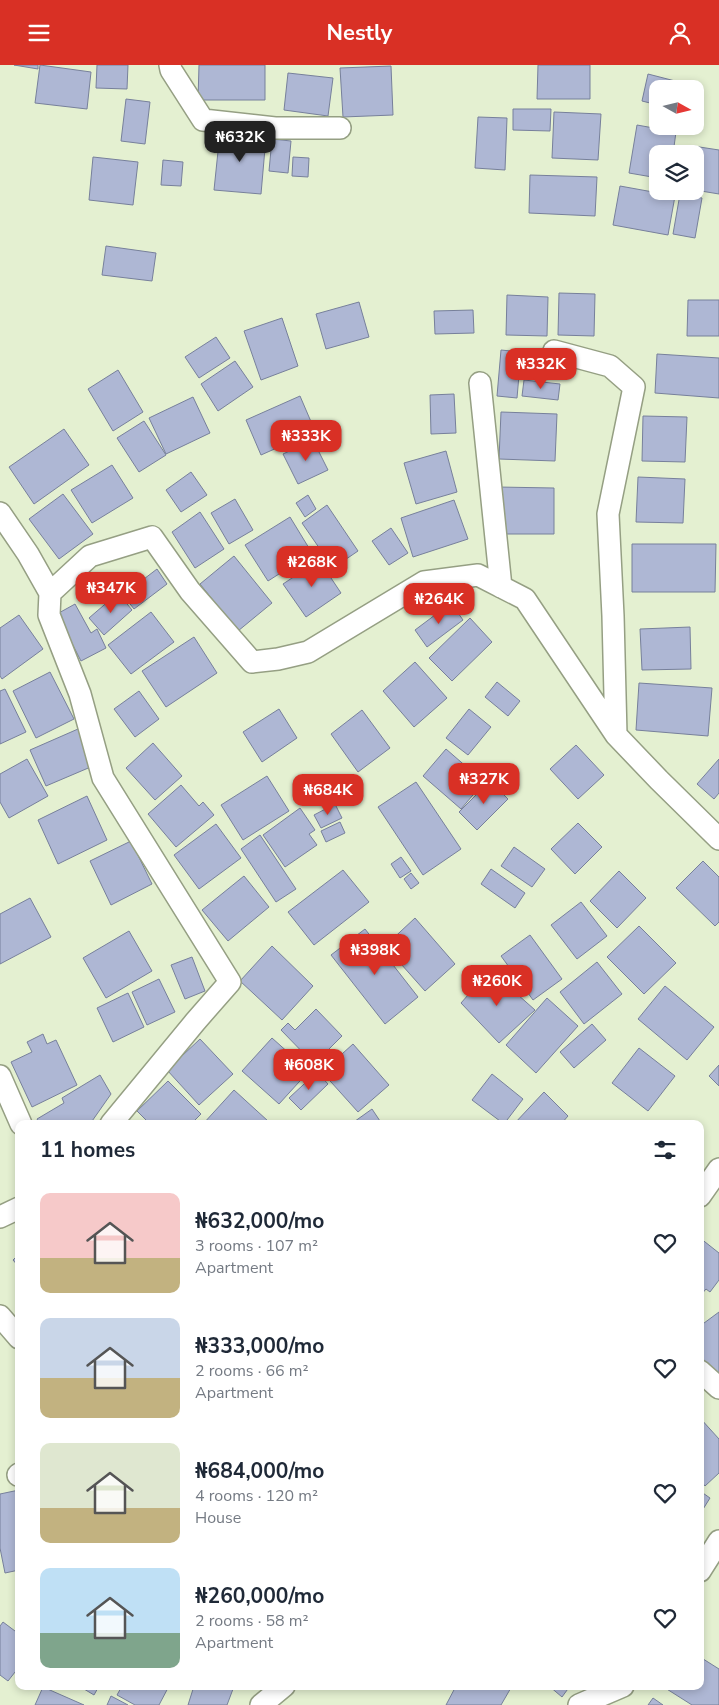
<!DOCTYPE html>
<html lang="en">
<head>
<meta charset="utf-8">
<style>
	body { margin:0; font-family:"Nunito Sans",sans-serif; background:#f6f6f7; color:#1f2937; height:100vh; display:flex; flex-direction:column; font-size:19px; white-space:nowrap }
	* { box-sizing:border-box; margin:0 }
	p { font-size:16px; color:#747a83 }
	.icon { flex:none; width:28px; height:28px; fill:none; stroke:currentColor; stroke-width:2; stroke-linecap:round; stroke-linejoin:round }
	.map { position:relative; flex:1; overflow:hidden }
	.drawer { position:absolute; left:15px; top:1055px; width:689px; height:570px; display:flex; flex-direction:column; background:#fff; border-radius:10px; box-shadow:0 2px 8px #0003 }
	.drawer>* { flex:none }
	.needle { width:32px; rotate:98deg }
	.tools { position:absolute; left:649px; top:15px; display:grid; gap:10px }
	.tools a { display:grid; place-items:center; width:55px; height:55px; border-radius:10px; background:#fff; box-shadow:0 2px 8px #0003; font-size:25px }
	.price { position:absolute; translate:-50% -42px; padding:0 11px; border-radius:10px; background:#d93025; color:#fff; font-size:16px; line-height:32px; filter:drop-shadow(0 1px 2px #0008) }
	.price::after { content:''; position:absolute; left:50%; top:30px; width:15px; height:11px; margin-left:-8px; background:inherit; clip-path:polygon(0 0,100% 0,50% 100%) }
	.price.active { background:#222; color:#fff }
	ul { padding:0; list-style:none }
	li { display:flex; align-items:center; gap:15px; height:125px; padding:0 25px }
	li span { display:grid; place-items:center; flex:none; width:140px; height:100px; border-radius:10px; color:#555 }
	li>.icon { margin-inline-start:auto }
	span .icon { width:60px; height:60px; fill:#fffc; stroke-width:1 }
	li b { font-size:21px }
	h2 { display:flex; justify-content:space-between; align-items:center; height:60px; padding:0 25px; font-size:21px }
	header { display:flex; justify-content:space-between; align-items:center; height:65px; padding:0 25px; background:#d93025; color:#fff; font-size:22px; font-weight:700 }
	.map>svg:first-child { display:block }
	.building { fill:#aeb7d4; stroke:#77809b }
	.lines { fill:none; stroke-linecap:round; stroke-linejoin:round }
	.street-casing { stroke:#959f83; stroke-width:24 }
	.street { stroke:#fff; stroke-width:21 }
</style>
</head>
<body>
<header><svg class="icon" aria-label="menu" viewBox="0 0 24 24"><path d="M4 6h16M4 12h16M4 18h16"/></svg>Nestly<svg class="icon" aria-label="person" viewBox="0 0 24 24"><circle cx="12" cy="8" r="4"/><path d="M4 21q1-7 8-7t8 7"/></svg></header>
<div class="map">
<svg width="719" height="1640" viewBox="0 0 719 1640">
	<rect width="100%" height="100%" fill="#e4f0d1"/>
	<path class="building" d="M 14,0 L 38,0 L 38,4 Z
		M 40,0 L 91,7 L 87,44 L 35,38 Z
		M 97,0 L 128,0 L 127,24 L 96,23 Z
		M 199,0 L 265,0 L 265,35 L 198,35 Z
		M 538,0 L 590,0 L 590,34 L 537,34 Z
		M 391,1 L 393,50 L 343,52 L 340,3 Z
		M 288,8 L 333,13 L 328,51 L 284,45 Z
		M 648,9 L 679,17 L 677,24 L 658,24 L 658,40 L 642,36 Z
		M 126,34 L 150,37 L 145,79 L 121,76 Z
		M 513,44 L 551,44 L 550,66 L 513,65 Z
		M 554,47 L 601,49 L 598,95 L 552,93 Z
		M 478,52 L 507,53 L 505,105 L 475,103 Z
		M 637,60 L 676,67 L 673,89 L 658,89 L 658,113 L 629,108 Z
		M 220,67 L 266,72 L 261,129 L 214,125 Z
		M 272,74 L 291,76 L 288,108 L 269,106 Z
		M 693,81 L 719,85 L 719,129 L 695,125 L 695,89 L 692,89 Z
		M 93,92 L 138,97 L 133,140 L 89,135 Z
		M 293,92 L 309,93 L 308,112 L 292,111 Z
		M 163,95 L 183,97 L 181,121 L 161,120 Z
		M 530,110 L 597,112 L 595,151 L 529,148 Z
		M 620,121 L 675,131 L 668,170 L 613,160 Z
		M 680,129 L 702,133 L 695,173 L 673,169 Z
		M 106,181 L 156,188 L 152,216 L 102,210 Z
		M 559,228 L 595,229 L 594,271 L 558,270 Z
		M 507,230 L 548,232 L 547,271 L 506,270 Z
		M 688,235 L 719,235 L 719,271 L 687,271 Z
		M 359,237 L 369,272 L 326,284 L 316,249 Z
		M 473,245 L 474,268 L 435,269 L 434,246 Z
		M 282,253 L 298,301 L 261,315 L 244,266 Z
		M 216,272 L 230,293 L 199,313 L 185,292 Z
		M 501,285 L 521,287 L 517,333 L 497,331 Z
		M 657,289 L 719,293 L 719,333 L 655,328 Z
		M 235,296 L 253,322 L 218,346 L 201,319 Z
		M 118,305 L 143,347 L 113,366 L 88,324 Z
		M 524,315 L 560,319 L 558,335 L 522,331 Z
		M 454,329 L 456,368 L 431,369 L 430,330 Z
		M 300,331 L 315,366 L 261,390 L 246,355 Z
		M 193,332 L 210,368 L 166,389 L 149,353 Z
		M 501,347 L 557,349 L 555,396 L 499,394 Z
		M 643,351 L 687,352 L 685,397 L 642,396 Z
		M 144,356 L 166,390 L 139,407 L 117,373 Z
		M 64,364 L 89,400 L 34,439 L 9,402 Z
		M 313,375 L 328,405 L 298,419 L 283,389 Z
		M 446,386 L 457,427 L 416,439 L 404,398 Z
		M 112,400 L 133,433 L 92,458 L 71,425 Z
		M 191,407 L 207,430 L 181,447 L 166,425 Z
		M 638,412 L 685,414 L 683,458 L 636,457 Z
		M 497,422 L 554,423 L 554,469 L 497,469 Z
		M 63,429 L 93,469 L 59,494 L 29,454 Z
		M 308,430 L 316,444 L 305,452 L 296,438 Z
		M 235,434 L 253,465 L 229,479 L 211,448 Z
		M 454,435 L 468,474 L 413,492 L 401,453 Z
		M 327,440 L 358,486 L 333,503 L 302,458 Z
		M 200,447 L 224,484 L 195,503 L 172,467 Z
		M 290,452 L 312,488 L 268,516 L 245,480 Z
		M 391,463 L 408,488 L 389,500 L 372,476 Z
		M 632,479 L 716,479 L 715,527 L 632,527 Z
		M 234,491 L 272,538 L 238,566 L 200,519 Z
		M 319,495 L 341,528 L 306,552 L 283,519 Z
		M 157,504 L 167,519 L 134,544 L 123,530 Z
		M 118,528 L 132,545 L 104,570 L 89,553 Z
		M 451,538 L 463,555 L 427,582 L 415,565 Z
		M 75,539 L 91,568 L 97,564 L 106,583 L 81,596 L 57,549 Z
		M 151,547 L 174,577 L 131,609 L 108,580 Z
		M 19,550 L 43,584 L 2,614 L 0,611 L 0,563 Z
		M 470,553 L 492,577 L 452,616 L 429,593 Z
		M 690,562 L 691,604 L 642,605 L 640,564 Z
		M 194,572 L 217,608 L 166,642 L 142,606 Z
		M 415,597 L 447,633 L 414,662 L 383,626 Z
		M 50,607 L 74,654 L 36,673 L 13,626 Z
		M 497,617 L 520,636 L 508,651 L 485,632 Z
		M 639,618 L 712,623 L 708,671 L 636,665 Z
		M 5,624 L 26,667 L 0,679 L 0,626 Z
		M 139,626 L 159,654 L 135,672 L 114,644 Z
		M 279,644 L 297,673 L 262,697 L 243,667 Z
		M 469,644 L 491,662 L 468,690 L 446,673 Z
		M 362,645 L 390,683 L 358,707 L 331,669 Z
		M 78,664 L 93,701 L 46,721 L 30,685 Z
		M 153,678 L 182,711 L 155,735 L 126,703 Z
		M 576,680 L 604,710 L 578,734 L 550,704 Z
		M 446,684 L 484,717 L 461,744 L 423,711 Z
		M 27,694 L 48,731 L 9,753 L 0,737 L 0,709 Z
		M 719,694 L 719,728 L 714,734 L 697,719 Z
		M 267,711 L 289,746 L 243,775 L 221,740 Z
		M 490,716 L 508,734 L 477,765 L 459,747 Z
		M 416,717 L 461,784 L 423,810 L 378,742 Z
		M 181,720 L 199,741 L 203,737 L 214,750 L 176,782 L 148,749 Z
		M 330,720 L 338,734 L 325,741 L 317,728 Z
		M 87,731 L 107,775 L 58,799 L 38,755 Z
		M 335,739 L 342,753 L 321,763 L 314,750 Z
		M 300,743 L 315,765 L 309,769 L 317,780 L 285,802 L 263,770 Z
		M 340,757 L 345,768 L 326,777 L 321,766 Z
		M 578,758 L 602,782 L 575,809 L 551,784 Z
		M 216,759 L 241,793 L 199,824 L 174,790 Z
		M 260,770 L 296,824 L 276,837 L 241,784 Z
		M 131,776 L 152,819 L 111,840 L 90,796 Z
		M 514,782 L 545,804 L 532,822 L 501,801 Z
		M 401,792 L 411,806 L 400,813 L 391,799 Z
		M 703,796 L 719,812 L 719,857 L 715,861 L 676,823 Z
		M 491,804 L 525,828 L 515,843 L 481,819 Z
		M 343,805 L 369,837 L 314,880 L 288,847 Z
		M 619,806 L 646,833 L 617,863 L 590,836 Z
		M 411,808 L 419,818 L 411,824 L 404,814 Z
		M 244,811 L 269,842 L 228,876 L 202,845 Z
		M 30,833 L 51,872 L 0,899 L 0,849 Z
		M 581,837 L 607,871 L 577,894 L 551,860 Z
		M 415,853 L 455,899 L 425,926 L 385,881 Z
		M 639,861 L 676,898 L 644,929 L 607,892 Z
		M 365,864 L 418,932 L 385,959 L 331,890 Z
		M 129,866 L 152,906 L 106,933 L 83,893 Z
		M 530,870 L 562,914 L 533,935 L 501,891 Z
		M 272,881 L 313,921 L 282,955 L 240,916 Z
		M 192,892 L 205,926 L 185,934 L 171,900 Z
		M 597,897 L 622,929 L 584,959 L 560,927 Z
		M 490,905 L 535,945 L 499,978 L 461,938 Z
		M 159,914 L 175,947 L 147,960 L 132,927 Z
		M 665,921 L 714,962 L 687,995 L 638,954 Z
		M 128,928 L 144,962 L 113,977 L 97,943 Z
		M 547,933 L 578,961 L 536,1008 L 506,980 Z
		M 316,944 L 342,971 L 314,999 L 281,965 L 288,958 L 295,965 Z
		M 592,959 L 606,975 L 574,1003 L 560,987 Z
		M 43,969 L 47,979 L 56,975 L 77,1020 L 32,1042 L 11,997 L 32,987 L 27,977 Z
		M 272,973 L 309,1006 L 279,1039 L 242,1006 Z
		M 200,974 L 233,1009 L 199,1040 L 167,1005 Z
		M 353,979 L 389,1020 L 358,1047 L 322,1007 Z
		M 639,983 L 675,1011 L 648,1046 L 612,1018 Z
		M 719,1000 L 719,1021 L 709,1011 Z
		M 317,1007 L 328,1019 L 301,1045 L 289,1033 Z
		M 492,1009 L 523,1034 L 504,1059 L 472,1035 Z
		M 100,1010 L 111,1029 L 90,1059 L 40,1059 L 37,1054 L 64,1038 L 62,1033 Z
		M 168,1016 L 201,1049 L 191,1059 L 150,1059 L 137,1046 Z
		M 234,1025 L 268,1056 L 266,1059 L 203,1059 Z
		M 544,1027 L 568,1051 L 561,1059 L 514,1059 Z
		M 372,1044 L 382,1059 L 351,1059 Z
		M 700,1173 L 719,1188 L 719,1215 L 710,1227 L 706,1224 L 700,1231 Z
		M 19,1189 L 19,1202 L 13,1195 Z
		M 719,1247 L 719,1311 L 716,1313 L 700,1291 L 700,1261 Z
		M 700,1353 L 719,1374 L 719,1408 L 705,1421 L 700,1415 Z
		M 19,1425 L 19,1505 L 5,1508 L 0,1483 L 0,1429 Z
		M 700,1426 L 710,1433 L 700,1449 Z
		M 3,1557 L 19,1569 L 19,1602 L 8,1616 L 0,1610 L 0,1561 Z
		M 700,1592 L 719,1604 L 719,1640 L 692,1640 L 662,1621 L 700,1621 Z
		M 79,1621 L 99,1621 L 94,1630 Z
		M 122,1621 L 169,1621 L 159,1640 L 135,1640 L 117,1630 Z
		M 194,1621 L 224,1621 L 233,1624 L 227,1640 L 188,1640 Z
		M 456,1621 L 512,1621 L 501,1640 L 446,1640 Z
		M 549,1621 L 570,1621 L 562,1632 Z
		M 43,1622 L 84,1640 L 35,1640 Z
		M 111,1631 L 128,1640 L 107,1640 Z
		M 653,1633 L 663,1640 L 648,1640 Z"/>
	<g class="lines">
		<g class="street-casing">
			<path id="street" d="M 170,0 L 171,5 L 203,55 L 275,63 L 340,63
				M 554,286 L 610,301 L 634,322 L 608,449 L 613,551 L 616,670
				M 480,318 L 501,522
				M 0,448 L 28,489 L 50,528 L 49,550 L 80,629 L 103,713 L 230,917 L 195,957 L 111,1059
				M 50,528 L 90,491 L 152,472 L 190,526 L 252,597 L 278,594 L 308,587 L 424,517 L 478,510 L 525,534 L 616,670 L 659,715 L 719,774
				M 0,1011 L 21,1059
				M 700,1131 L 719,1104
				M 0,1152 L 19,1143
				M 0,1251 L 19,1273
				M 700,1306 L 719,1323
				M 18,1410 L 19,1409
				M 700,1506 L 719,1476
				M 261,1640 L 284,1621
				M 579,1640 L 623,1621"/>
		</g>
		<use href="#street" class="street"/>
	</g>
</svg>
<div class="tools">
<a><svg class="needle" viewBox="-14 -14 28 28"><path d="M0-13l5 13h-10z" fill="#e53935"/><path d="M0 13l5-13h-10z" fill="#747a83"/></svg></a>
<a><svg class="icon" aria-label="layers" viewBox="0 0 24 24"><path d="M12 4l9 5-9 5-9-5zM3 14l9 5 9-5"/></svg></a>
</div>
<b class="price active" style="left:240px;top:98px">₦632K</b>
<b class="price" style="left:541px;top:325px">₦332K</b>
<b class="price" style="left:306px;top:397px">₦333K</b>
<b class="price" style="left:312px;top:523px">₦268K</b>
<b class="price" style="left:111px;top:549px">₦347K</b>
<b class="price" style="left:439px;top:560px">₦264K</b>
<b class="price" style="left:484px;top:740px">₦327K</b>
<b class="price" style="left:328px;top:751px">₦684K</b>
<b class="price" style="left:375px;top:911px">₦398K</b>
<b class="price" style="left:497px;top:942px">₦260K</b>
<b class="price" style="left:309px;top:1026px">₦608K</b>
<section class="drawer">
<h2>11 homes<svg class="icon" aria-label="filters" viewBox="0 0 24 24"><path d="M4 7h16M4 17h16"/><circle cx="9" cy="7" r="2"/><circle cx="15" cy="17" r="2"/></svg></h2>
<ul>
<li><span style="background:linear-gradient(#f6c9c9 65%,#c2b280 0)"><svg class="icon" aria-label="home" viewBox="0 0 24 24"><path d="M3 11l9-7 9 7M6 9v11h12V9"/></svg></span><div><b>₦632,000/mo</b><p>3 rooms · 107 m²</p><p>Apartment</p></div><svg class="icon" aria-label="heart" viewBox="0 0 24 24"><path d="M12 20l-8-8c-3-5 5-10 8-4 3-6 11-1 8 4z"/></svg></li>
<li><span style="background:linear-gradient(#c9d6e8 60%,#c2b280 0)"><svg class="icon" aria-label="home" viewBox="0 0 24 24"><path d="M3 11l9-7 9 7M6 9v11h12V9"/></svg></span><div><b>₦333,000/mo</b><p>2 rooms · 66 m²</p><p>Apartment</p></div><svg class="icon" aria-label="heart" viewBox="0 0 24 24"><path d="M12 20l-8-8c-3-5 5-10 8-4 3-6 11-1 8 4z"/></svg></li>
<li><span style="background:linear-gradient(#dfe7d0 65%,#c2b280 0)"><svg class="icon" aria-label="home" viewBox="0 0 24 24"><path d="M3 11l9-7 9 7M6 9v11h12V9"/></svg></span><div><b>₦684,000/mo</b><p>4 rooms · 120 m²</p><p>House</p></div><svg class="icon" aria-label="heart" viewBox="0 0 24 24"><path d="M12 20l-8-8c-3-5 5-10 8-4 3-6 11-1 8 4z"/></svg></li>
<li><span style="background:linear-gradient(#bfe0f5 65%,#7fa58c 0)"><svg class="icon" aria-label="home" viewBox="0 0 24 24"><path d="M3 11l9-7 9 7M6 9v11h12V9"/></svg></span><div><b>₦260,000/mo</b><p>2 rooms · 58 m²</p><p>Apartment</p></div><svg class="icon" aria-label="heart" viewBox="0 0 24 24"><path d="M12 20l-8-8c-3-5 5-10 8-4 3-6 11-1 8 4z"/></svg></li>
</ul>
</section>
</div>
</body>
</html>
